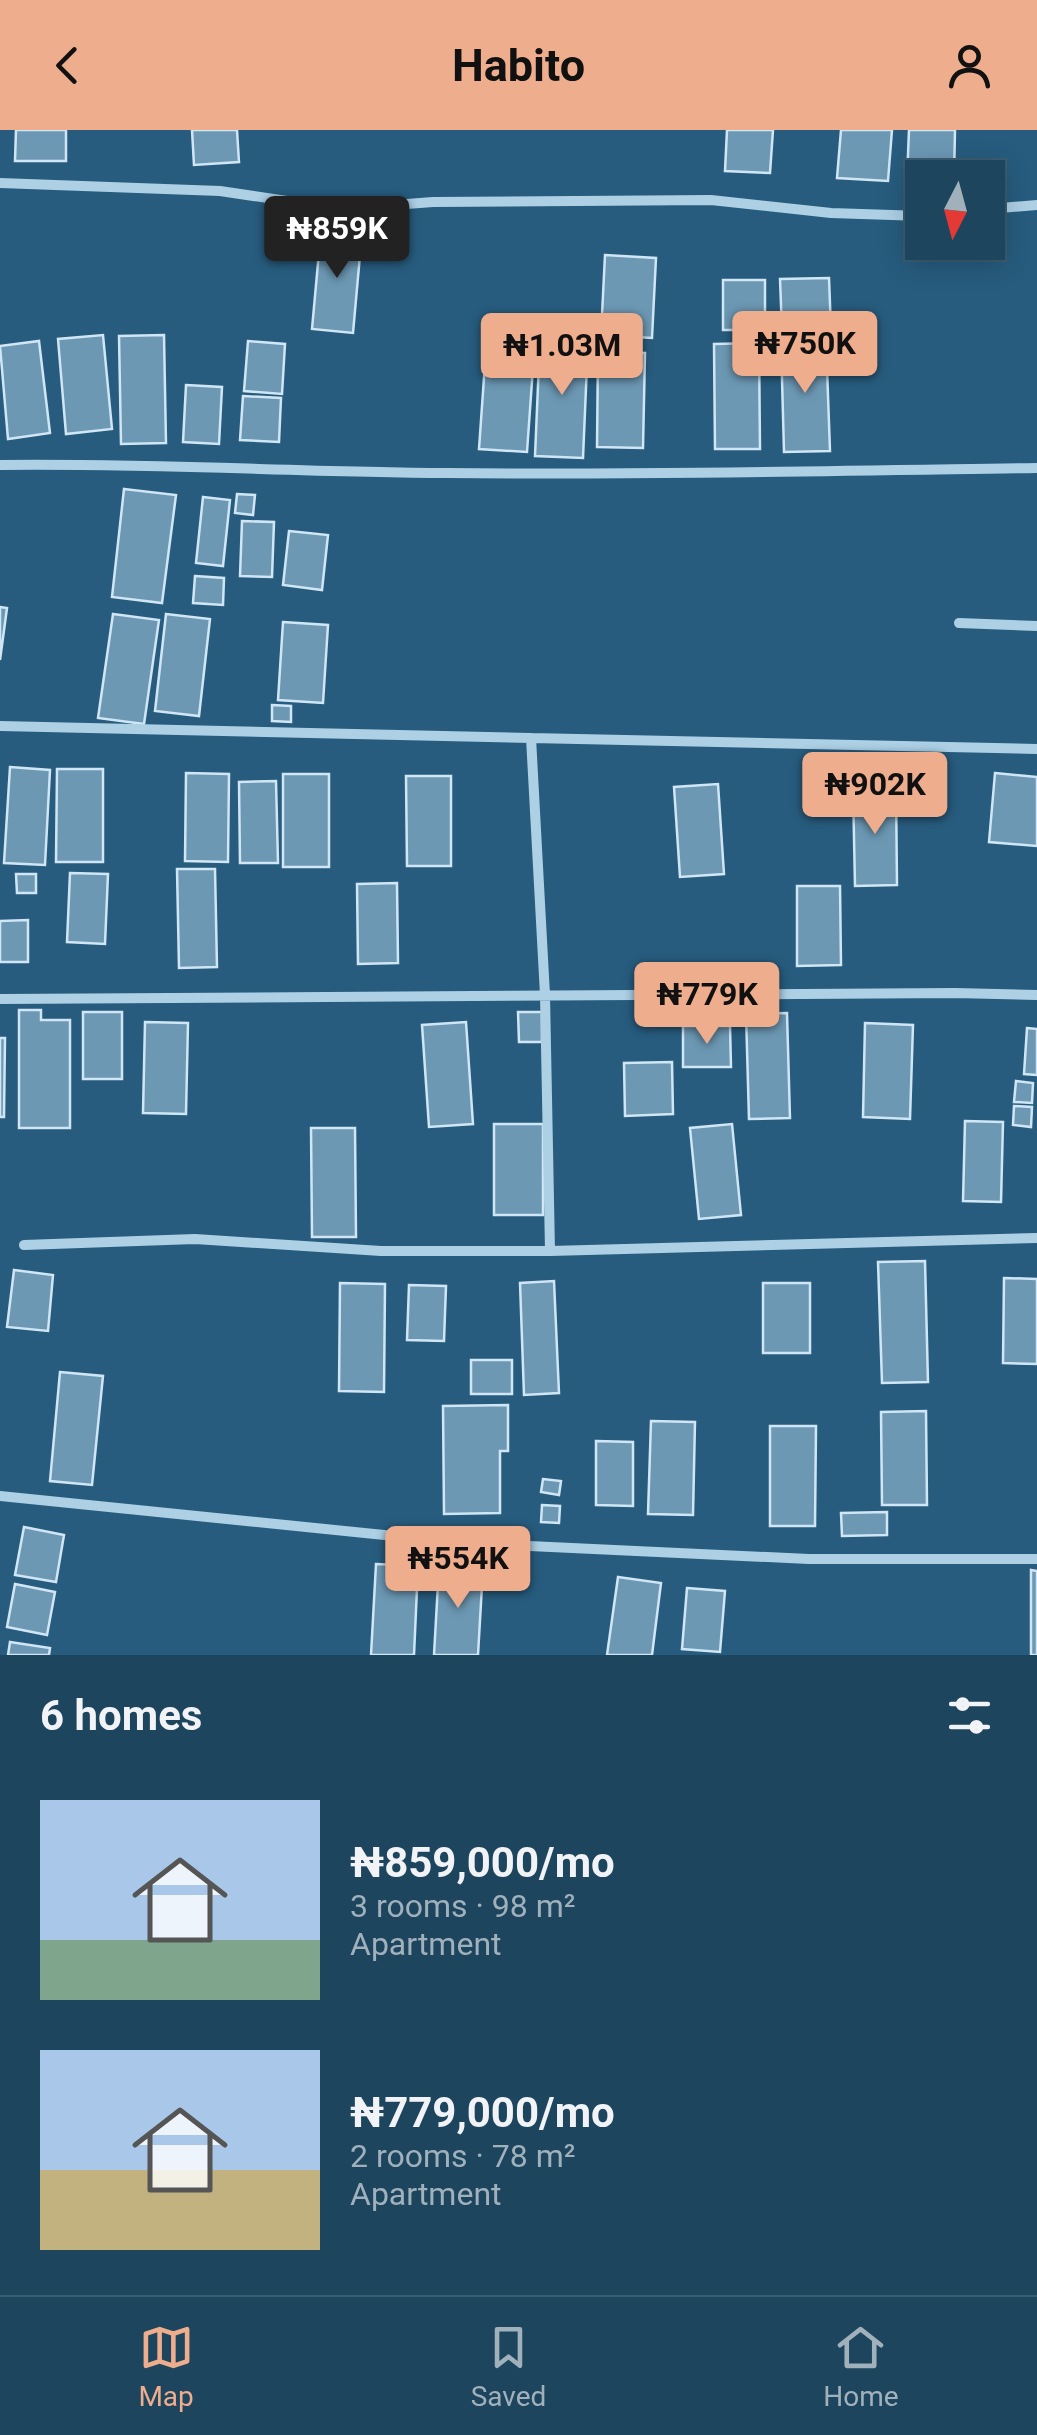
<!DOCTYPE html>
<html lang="en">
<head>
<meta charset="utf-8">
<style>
	body { margin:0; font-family:Roboto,sans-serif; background:#254c64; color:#f1f3f6; height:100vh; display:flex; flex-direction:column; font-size:38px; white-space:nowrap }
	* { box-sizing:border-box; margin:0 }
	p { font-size:32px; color:#a0b1bc }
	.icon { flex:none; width:55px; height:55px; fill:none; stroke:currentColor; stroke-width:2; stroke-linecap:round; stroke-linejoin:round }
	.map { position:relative; height:1525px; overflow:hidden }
	.details { display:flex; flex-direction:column; background:#1d455e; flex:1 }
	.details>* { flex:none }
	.needle { width:65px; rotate:186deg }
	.controls { position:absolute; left:905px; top:30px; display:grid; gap:20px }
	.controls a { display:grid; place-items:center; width:100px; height:100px; border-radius:0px; background:#1d455e; box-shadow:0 5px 25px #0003,0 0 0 2px #3b5d73; font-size:50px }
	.price { position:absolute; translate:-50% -85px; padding:0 22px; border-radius:10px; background:#eead8d; color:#111; font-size:32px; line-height:65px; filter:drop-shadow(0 2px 5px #0008) }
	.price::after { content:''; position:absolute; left:50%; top:60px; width:30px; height:22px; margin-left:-15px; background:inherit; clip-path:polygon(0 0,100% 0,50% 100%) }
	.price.active { background:#222; color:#fff }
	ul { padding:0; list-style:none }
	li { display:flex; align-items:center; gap:30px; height:250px; padding:0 40px }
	li span { display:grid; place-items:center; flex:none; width:280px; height:200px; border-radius:0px; color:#555 }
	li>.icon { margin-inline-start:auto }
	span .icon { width:120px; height:120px; fill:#fffc; stroke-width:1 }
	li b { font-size:42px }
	h2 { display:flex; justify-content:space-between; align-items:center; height:120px; padding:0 40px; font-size:42px }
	header { display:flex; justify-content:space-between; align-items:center; height:130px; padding:0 40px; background:#eead8d; color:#111; font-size:45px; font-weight:700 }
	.menu { display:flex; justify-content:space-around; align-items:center; height:140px; border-top:2px solid #3b5d73; background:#1d455e; font-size:28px; color:#a0b1bc }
	.menu a { display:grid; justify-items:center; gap:5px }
	.menu .active { color:#eead8d }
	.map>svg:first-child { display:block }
	.building { fill:#6c98b4; stroke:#d0e6f4; stroke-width:2.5 }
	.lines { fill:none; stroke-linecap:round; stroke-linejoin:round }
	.minor { stroke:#add0e5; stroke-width:10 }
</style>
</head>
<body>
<header><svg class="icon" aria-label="back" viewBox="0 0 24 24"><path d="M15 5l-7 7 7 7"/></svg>Habito<svg class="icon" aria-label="person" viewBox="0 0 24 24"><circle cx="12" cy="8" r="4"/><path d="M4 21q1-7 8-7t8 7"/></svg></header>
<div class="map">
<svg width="1037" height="1525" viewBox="0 0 1037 1525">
	<rect width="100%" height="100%" fill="#275c7e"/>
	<path class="building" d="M 16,0 L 66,0 L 66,31 L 15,31 Z
		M 192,0 L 237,0 L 239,32 L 194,35 Z
		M 727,0 L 773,0 L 770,43 L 725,41 Z
		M 841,0 L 892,0 L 888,51 L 837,48 Z
		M 909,0 L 955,0 L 954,48 L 907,49 Z
		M 321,100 L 362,103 L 353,203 L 312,199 Z
		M 605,125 L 656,128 L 652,208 L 601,205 Z
		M 829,148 L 831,200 L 782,201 L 780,149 Z
		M 723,150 L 765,150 L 765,200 L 723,200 Z
		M 103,205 L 112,299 L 66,304 L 58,209 Z
		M 164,205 L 166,313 L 121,314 L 119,206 Z
		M 540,209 L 588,211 L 583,328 L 535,326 Z
		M 826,210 L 830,321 L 784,322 L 781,212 Z
		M 39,211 L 50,303 L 8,309 L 0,216 Z
		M 248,211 L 285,214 L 282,264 L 244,261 Z
		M 759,213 L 760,319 L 715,319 L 714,214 Z
		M 486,219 L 534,223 L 527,322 L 479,319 Z
		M 598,222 L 645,223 L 643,318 L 597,317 Z
		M 186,255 L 222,257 L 219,314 L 183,312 Z
		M 243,266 L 281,268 L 279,312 L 240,310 Z
		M 124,359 L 176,365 L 162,473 L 112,467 Z
		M 237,364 L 255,365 L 253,385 L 235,383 Z
		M 203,367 L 230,370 L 223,436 L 196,433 Z
		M 242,391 L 274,392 L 272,447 L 240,446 Z
		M 289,401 L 328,405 L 322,460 L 283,455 Z
		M 195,446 L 224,448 L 223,475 L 193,473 Z
		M 0,477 L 7,478 L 0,530 Z
		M 113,484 L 159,490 L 144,594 L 98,588 Z
		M 166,484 L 210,489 L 199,586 L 155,581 Z
		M 283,492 L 328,495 L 323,573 L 278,570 Z
		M 272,575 L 291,576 L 291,592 L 272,591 Z
		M 10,637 L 50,640 L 45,735 L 4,733 Z
		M 57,639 L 103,639 L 103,732 L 56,732 Z
		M 186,643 L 229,644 L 228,732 L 185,731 Z
		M 995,643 L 1037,647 L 1037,716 L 989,712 Z
		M 283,644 L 329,644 L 329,737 L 283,737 Z
		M 406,646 L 451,646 L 451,736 L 407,736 Z
		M 276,651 L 278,733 L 240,733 L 239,652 Z
		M 718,654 L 724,744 L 680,747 L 674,657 Z
		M 896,658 L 897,755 L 855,756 L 853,659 Z
		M 177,739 L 215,739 L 217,837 L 179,838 Z
		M 70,743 L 108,744 L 105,814 L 67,812 Z
		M 16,744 L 36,744 L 36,763 L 17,763 Z
		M 397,753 L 398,833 L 358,834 L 357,754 Z
		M 797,756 L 840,756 L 841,835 L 797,836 Z
		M 28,790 L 28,832 L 0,832 L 0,791 Z
		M 19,880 L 41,880 L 41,890 L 70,890 L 70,998 L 19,998 Z
		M 83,882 L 122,882 L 122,949 L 83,949 Z
		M 518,882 L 542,882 L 542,912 L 519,912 Z
		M 787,883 L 790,988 L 749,989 L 746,884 Z
		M 145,892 L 188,893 L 186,984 L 143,983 Z
		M 466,892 L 473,994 L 429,997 L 422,895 Z
		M 865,893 L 913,895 L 910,989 L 863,987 Z
		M 683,896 L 730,896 L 731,937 L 683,937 Z
		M 1027,898 L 1037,899 L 1037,945 L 1024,944 Z
		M 0,908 L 5,908 L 4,987 L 0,987 Z
		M 672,932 L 673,984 L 625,986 L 624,933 Z
		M 1016,951 L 1033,953 L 1032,973 L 1014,972 Z
		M 1014,976 L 1032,977 L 1031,997 L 1013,995 Z
		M 965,991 L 1003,992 L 1001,1072 L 963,1071 Z
		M 494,994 L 543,994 L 543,1085 L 494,1085 Z
		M 732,994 L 741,1085 L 699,1089 L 690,998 Z
		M 311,998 L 355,998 L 356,1107 L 312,1107 Z
		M 925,1131 L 928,1252 L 882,1253 L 878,1132 Z
		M 14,1140 L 53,1145 L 48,1201 L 7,1197 Z
		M 1004,1148 L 1037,1149 L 1037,1234 L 1003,1233 Z
		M 554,1151 L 559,1263 L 524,1265 L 520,1153 Z
		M 340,1153 L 385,1154 L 384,1262 L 339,1261 Z
		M 763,1153 L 810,1153 L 810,1223 L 763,1223 Z
		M 409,1155 L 446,1156 L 444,1211 L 407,1210 Z
		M 471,1230 L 512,1230 L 512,1264 L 471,1264 Z
		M 60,1242 L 103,1246 L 92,1355 L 50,1351 Z
		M 508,1275 L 508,1321 L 500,1321 L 500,1383 L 444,1384 L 443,1276 Z
		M 926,1281 L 927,1375 L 882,1375 L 881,1282 Z
		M 651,1291 L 695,1292 L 693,1385 L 648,1384 Z
		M 770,1296 L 816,1296 L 815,1396 L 770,1396 Z
		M 596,1311 L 633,1312 L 633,1376 L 596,1375 Z
		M 543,1349 L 561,1351 L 559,1365 L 541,1362 Z
		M 542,1375 L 560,1376 L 559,1393 L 541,1392 Z
		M 887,1382 L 887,1405 L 842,1406 L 841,1383 Z
		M 24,1397 L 64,1405 L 56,1452 L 15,1445 Z
		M 376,1434 L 418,1436 L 414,1525 L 371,1525 Z
		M 439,1436 L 483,1438 L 478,1525 L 434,1525 Z
		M 1031,1440 L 1037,1441 L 1037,1525 L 1031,1525 Z
		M 618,1447 L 661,1453 L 652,1525 L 607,1525 Z
		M 15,1454 L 55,1462 L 47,1505 L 7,1497 Z
		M 687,1458 L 725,1461 L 720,1522 L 682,1519 Z
		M 10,1512 L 50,1518 L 49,1525 L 8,1525 Z"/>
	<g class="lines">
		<path class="minor" d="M 0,53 L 220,61 L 341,79 L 433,72 L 711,70 L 831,83 L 922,86
			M 988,79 L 1037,75
			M 0,335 C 149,333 298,342 447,343 C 643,345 840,341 1037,338
			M 959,493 L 1037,496
			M 0,596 L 531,608 L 545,865 L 550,1121 L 381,1121 L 195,1109 L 24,1115
			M 531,608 L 1037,619
			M 0,869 L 955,863 L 1037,865
			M 550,1121 L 1037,1108
			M 0,1366 L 463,1413 L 809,1429 L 1037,1429"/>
	</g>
</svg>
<div class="controls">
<a><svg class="needle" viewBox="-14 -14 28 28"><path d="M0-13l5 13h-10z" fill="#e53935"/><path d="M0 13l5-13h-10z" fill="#a0b1bc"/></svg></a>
</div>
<b class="price active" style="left:337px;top:151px">₦859K</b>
<b class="price" style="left:805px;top:266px">₦750K</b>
<b class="price" style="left:562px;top:268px">₦1.03M</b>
<b class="price" style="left:875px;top:707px">₦902K</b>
<b class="price" style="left:707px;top:917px">₦779K</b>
<b class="price" style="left:458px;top:1481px">₦554K</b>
</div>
<section class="details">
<h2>6 homes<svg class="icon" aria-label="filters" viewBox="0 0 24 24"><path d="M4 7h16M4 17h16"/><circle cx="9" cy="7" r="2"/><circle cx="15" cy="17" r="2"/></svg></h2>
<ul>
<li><span style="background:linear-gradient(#a9c7e8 70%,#7fa58c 0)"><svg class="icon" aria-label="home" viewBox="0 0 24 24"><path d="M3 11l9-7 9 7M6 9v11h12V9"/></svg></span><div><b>₦859,000/mo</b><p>3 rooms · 98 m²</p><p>Apartment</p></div></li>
<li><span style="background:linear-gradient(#a9c7e8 60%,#c2b280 0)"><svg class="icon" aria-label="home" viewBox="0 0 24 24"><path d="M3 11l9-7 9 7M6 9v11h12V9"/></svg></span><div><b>₦779,000/mo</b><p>2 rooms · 78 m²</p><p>Apartment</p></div></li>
</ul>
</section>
<nav class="menu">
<a class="active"><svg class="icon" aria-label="map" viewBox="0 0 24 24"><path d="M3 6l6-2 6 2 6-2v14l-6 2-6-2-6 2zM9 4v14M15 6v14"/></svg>Map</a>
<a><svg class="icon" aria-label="saved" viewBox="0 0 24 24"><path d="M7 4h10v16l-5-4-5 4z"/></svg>Saved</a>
<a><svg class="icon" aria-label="home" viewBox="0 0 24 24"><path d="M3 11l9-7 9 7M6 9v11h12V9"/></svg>Home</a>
</nav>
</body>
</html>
